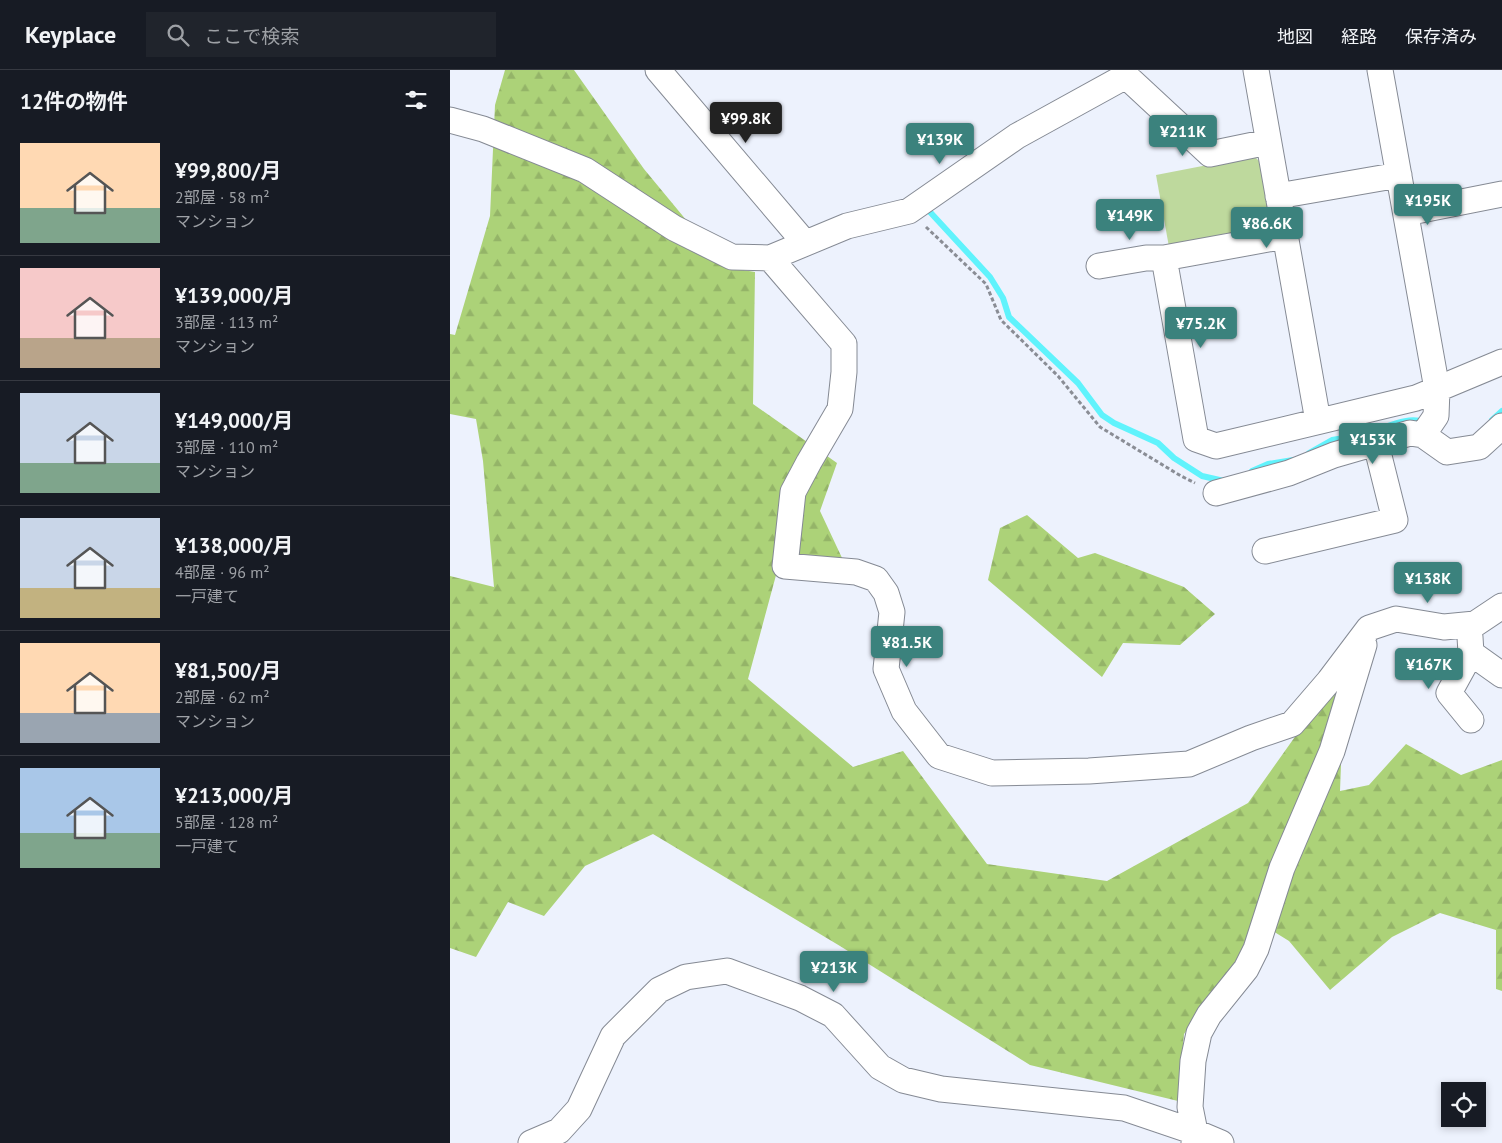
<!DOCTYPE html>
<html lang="ja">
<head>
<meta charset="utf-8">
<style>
	body { margin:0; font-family:"PT Sans","Noto Sans JP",sans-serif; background:#20242c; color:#f1f3f6; height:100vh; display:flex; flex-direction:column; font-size:19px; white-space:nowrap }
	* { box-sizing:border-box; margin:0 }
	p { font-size:16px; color:#9ea1a6 }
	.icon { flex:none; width:28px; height:28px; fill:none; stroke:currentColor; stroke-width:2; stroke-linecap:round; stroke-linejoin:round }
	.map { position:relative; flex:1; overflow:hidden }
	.panel { display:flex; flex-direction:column; background:#171b24; width:450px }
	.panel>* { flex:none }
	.controls { position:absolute; left:991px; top:1012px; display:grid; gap:10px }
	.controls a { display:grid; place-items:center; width:45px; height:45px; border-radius:0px; background:#171b24; box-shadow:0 2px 8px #0003; font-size:25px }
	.price { position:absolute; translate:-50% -42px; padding:0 11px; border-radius:5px; background:#3b827d; color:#fff; font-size:16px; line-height:32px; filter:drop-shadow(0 1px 2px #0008) }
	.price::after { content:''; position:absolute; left:50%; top:30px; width:15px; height:11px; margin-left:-8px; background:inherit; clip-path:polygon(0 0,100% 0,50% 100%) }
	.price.active { background:#222; color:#fff }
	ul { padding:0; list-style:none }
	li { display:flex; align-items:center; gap:15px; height:125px; padding:0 20px }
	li+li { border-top:1px solid #363941 }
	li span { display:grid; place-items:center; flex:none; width:140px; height:100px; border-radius:0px; color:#555 }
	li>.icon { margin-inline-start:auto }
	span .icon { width:60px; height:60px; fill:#fffc; stroke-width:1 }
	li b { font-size:21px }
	h2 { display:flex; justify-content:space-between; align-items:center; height:60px; padding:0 20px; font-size:21px }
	header { display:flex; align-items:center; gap:30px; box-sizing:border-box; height:70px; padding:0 25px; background:#171b24; border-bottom:1px solid #363941 }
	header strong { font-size:24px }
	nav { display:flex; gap:28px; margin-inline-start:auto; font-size:18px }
	.search { width:350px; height:45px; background:#20242c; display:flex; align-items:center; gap:12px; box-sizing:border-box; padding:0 18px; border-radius:0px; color:#9ea1a6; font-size:19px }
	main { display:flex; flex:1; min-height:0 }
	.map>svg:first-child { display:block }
	.forest { fill:url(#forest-firs) }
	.park { fill:#bed99d }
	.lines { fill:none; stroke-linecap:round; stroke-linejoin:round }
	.stream { stroke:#60f3fc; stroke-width:6 }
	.minor-casing { stroke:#858a94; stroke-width:27 }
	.path { stroke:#8a8d95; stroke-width:3; stroke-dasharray:4 2.5; stroke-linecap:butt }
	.minor { stroke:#fff; stroke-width:25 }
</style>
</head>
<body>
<header>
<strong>Keyplace</strong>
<div class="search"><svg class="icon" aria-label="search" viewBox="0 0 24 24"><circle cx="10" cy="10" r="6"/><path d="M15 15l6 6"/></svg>ここで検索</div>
<nav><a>地図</a><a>経路</a><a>保存済み</a></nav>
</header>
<main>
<section class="panel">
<h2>12件の物件<svg class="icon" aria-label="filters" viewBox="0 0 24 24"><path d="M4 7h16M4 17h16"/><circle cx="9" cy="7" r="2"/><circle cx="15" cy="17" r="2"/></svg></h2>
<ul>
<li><span style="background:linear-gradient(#ffd9b3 65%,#7fa58c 0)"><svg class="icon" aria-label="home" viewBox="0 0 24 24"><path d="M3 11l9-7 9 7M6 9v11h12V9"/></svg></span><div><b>¥99,800/月</b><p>2部屋 · 58 m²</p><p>マンション</p></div></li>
<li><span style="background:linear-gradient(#f6c9c9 70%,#b9a48a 0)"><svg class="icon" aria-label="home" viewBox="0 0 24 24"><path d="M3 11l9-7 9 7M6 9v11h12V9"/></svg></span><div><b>¥139,000/月</b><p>3部屋 · 113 m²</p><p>マンション</p></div></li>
<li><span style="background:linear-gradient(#c9d6e8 70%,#7fa58c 0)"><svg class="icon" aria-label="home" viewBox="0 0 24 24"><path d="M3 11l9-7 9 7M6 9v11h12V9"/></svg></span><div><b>¥149,000/月</b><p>3部屋 · 110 m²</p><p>マンション</p></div></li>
<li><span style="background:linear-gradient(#c9d6e8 70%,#c2b280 0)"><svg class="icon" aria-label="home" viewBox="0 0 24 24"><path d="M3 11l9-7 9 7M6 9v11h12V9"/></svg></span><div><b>¥138,000/月</b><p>4部屋 · 96 m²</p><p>一戸建て</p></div></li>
<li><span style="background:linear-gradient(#ffd9b3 70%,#9aa5b1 0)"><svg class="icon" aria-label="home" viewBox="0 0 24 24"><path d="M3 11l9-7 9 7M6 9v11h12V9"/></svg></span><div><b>¥81,500/月</b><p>2部屋 · 62 m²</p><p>マンション</p></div></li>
<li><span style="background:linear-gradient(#a9c7e8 65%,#7fa58c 0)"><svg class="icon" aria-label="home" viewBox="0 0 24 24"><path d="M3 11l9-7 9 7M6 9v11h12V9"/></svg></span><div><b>¥213,000/月</b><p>5部屋 · 128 m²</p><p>一戸建て</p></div></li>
</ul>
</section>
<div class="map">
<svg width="1052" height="1073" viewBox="0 0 1052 1073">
	<defs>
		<pattern id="forest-firs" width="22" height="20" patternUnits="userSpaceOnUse" patternTransform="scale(1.25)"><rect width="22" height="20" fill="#acd278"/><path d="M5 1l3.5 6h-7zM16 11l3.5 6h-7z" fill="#94b468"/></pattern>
	</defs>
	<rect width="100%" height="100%" fill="#edf2fd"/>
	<path class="forest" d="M 55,0 L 124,0 L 194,99 L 275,197 L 305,202 L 303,334 L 387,393 L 370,441 L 393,490 L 332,483 L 298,609 L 403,697 L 453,681 L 537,794 L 657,811 L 798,733 L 886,609 L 894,615 L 890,721 L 919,715 L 956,674 L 1011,705 L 1052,690 L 1052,921 L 1046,919 L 1046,860 L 990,843 L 942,867 L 880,920 L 839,871 L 805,850 L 789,892 L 734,964 L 728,1031 L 580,995 L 390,876 L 203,764 L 135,796 L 94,846 L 58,832 L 26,887 L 0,878 L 0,506 L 44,517 L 33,391 L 26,349 L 0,344 L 0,264 L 5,265 L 40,146 L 45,35 Z
		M 577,445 L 628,488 L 645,483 L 734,517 L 765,544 L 730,575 L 673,573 L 652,607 L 538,510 L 550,458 Z"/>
	<path class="park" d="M 804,86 L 811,93 L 821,149 L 817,159 L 719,177 L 706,105 Z"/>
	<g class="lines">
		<path class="stream" d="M 480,142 L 540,207 L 553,228 L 559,247 L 628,313 L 652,345 L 664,353 L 708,373 L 724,388 L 752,406 L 774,411
			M 1042,350 L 1052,341
			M 929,359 C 944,354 959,347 975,352
			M 859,383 L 882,370 L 912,365
			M 802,401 L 818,394 L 843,390"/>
		<g class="minor-casing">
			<path id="minor" d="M 208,0 L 355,173
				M 806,0 L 868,351
				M 930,0 L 987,319 L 986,346 L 973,365
				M 676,6 L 760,84 L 818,72
				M 0,50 L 33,59 L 135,100 L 224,158 L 282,187 L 320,188 L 397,156 L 459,141 L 567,66 L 676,6 L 676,0
				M 828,126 L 949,105
				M 956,143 L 1052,124
				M 835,166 L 714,188 L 746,369 L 766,376 L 966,328 L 1052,292
				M 320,188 L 394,274 L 394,302 L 390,339 L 359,392 L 343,422 L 335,496 L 406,502 L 426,509 L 436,523 L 442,542 L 436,599 L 454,641 L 489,686 L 542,703 L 639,701 L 739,694 L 801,668 L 842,654 L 879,611 L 919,558 L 946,549 L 994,557 L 1025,554 L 1052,536
				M 649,196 L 696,188 L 714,188
				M 766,423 L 839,403 L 884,385 L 960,363 L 973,365 L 997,382 L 1029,377 L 1052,356
				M 815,481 L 945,450 L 926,374
				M 1020,567 L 1021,583 L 1052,605
				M 1021,583 L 999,623 L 1021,650
				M 81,1073 L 109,1061 L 129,1039 L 163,966 L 209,920 L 236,907 L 277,901 L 350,928 L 383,945 L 430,997 L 453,1010 L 491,1019 L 674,1038 L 745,1062 L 771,1073
				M 744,1073 L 745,1062 L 740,1037 L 743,991 L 749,963 L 759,945 L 796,899 L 806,879 L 832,798 L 882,681 L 914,575"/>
		</g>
		<path class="path" d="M 476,157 L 536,214 L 551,250 L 608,306 L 650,357 L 731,406 L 745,413"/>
		<use href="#minor" class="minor"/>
	</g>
</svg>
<div class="controls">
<a><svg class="icon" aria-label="locate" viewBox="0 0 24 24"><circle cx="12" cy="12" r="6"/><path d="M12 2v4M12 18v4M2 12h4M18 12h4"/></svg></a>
</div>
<b class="price active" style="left:296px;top:74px">¥99.8K</b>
<b class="price" style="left:733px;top:87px">¥211K</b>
<b class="price" style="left:490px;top:95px">¥139K</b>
<b class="price" style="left:978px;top:156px">¥195K</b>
<b class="price" style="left:680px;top:171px">¥149K</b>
<b class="price" style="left:817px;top:179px">¥86.6K</b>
<b class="price" style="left:751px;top:279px">¥75.2K</b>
<b class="price" style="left:923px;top:395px">¥153K</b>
<b class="price" style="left:978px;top:534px">¥138K</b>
<b class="price" style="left:457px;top:598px">¥81.5K</b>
<b class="price" style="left:979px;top:620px">¥167K</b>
<b class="price" style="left:384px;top:923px">¥213K</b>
</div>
</main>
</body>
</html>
